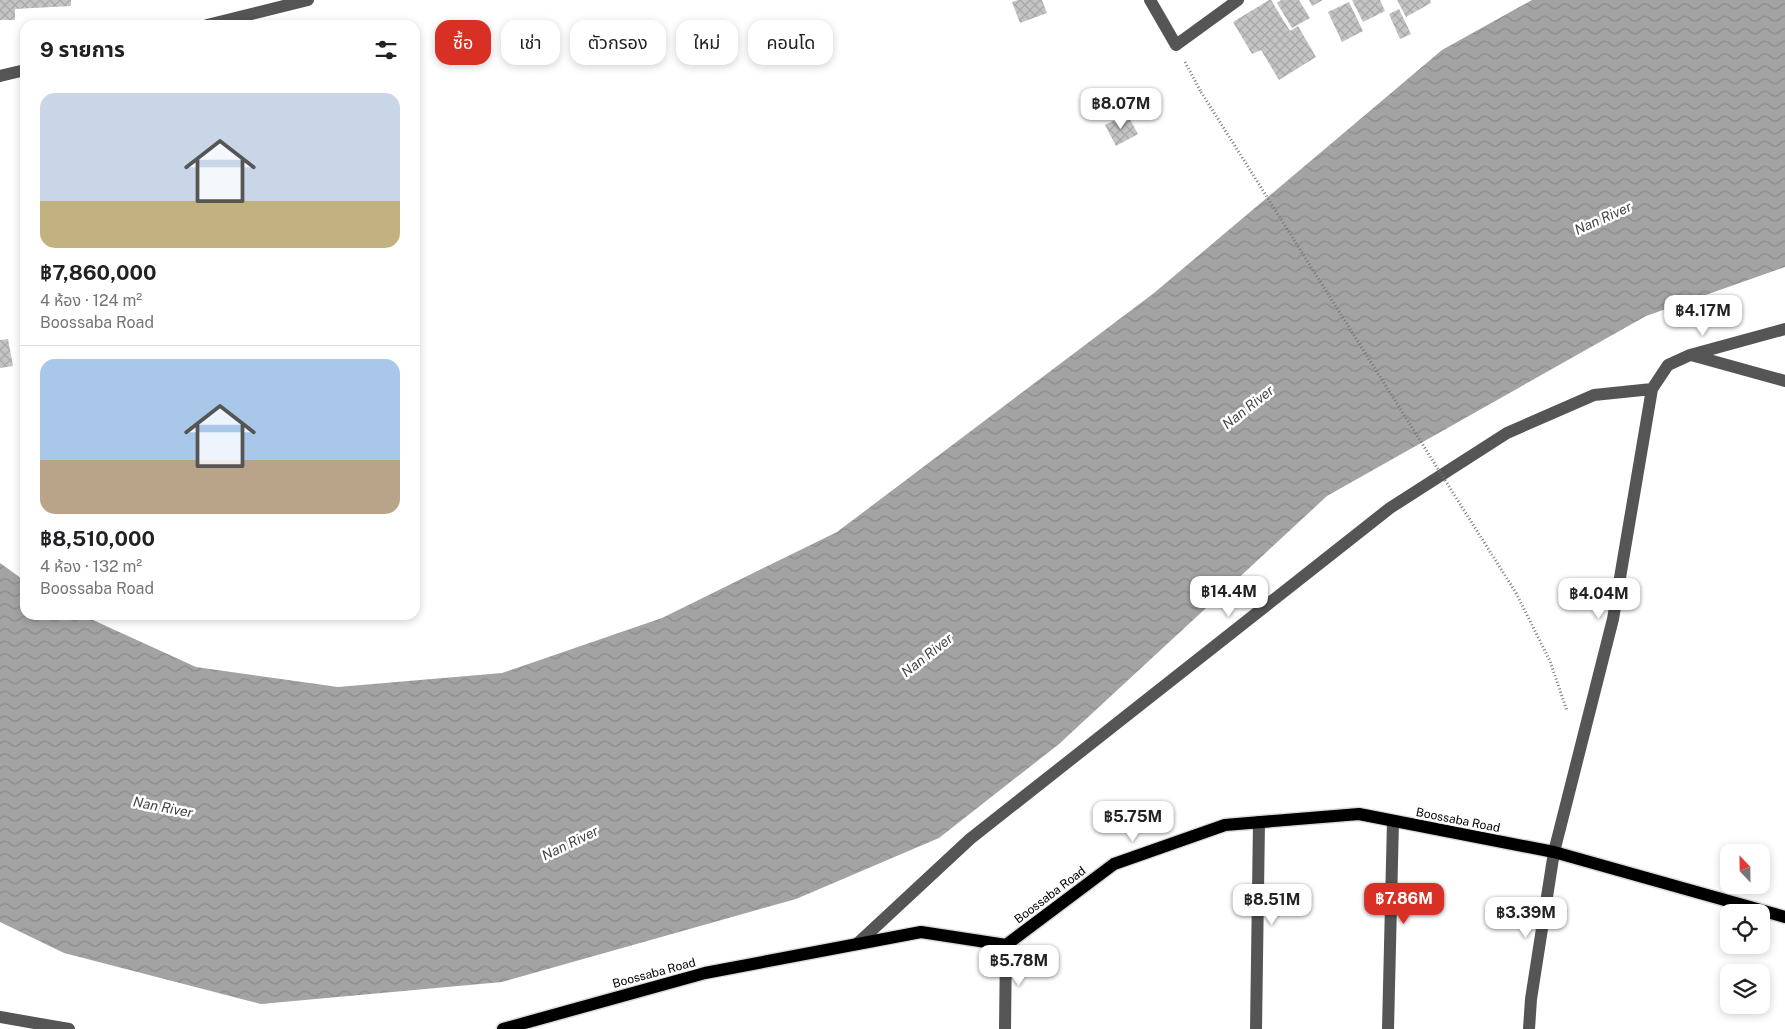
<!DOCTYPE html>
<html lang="th">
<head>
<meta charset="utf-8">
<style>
	body { margin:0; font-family:"Public Sans","Noto Sans Thai",sans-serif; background:#f2f2f2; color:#202124; height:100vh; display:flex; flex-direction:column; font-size:19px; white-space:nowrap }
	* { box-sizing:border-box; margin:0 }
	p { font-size:16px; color:#757577 }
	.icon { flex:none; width:28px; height:28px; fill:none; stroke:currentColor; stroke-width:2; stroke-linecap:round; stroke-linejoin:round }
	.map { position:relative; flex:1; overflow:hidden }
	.sheet { position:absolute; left:20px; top:20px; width:400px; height:600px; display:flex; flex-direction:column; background:#fff; border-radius:15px; box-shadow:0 2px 8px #0003 }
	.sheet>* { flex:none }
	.guide { position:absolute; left:435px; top:20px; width:475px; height:45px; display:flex; gap:10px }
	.needle { width:32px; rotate:338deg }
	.fabs { position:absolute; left:1720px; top:844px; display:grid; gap:10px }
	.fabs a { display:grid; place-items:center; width:50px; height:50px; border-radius:10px; background:#fff; box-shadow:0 2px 8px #0003; font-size:25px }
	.price { position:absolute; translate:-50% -42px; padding:0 11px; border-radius:10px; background:#fff; color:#222; font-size:16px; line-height:32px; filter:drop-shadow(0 1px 2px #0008) }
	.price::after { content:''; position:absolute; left:50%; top:30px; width:15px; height:11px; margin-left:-8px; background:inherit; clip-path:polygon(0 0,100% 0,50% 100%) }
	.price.selected { background:#d93025; color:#fff }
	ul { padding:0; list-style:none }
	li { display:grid; align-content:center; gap:10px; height:265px; padding:0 20px }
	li+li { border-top:1px solid #e0e0e0 }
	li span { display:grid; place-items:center; height:155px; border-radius:15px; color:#555 }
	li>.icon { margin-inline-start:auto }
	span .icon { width:90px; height:90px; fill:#fffc; stroke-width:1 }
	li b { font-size:21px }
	h2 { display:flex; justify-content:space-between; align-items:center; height:60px; padding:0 20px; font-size:21px }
	.pill { padding:0 18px; border-radius:15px; background:#fff; box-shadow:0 2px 8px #0003; font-size:18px; line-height:45px }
	.pill.selected { background:#d93025; color:#fff }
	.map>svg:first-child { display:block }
	.water { fill:url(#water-waves) }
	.building { fill:url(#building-cross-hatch) }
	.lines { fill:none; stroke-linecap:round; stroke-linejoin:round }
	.major-casing { stroke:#dbdbdb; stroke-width:15 }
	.path { stroke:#777; stroke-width:3; stroke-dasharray:1 2.5; stroke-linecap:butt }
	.minor { stroke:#555; stroke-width:12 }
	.major { stroke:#000; stroke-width:12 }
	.path-bridge { stroke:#777; stroke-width:3; stroke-dasharray:1 2.5; stroke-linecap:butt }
	.labels { text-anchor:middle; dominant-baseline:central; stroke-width:5; stroke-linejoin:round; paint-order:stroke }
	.street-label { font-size:12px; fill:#000; stroke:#fff }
	.water-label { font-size:14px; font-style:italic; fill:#444; stroke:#fff }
</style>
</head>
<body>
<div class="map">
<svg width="1785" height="1029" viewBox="0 0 1785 1029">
	<defs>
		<pattern id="water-waves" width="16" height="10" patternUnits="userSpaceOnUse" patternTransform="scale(1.25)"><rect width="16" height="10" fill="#a3a3a3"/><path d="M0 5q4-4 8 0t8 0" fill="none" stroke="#8b8b8b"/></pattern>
		<pattern id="building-cross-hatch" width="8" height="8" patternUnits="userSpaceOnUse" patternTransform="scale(1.25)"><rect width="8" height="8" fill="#c4c4c4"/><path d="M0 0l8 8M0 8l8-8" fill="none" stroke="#a7a7a7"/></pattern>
	</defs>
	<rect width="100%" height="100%" fill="#fff"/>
	<path class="water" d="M 1532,0 L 1785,0 L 1785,267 L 1646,316 L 1327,496 L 1059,744 L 939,838 L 796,899 L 502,982 L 261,1004 L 64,953 L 0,922 L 0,563 L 25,581 L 25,615 L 82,615 L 196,667 L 338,687 L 502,673 L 662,618 L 837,532 L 1154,293 L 1442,50 Z"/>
	<path class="building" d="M 0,0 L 71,0 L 71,6 L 15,9 L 15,20 L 0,20 Z
		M 1018,0 L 1042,0 L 1047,13 L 1020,23 L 1012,2 Z
		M 1269,0 L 1271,0 L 1290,31 L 1298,26 L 1316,57 L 1279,80 L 1261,50 L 1252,54 L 1233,22 Z
		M 1281,0 L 1299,0 L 1310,18 L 1292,28 L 1277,3 Z
		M 1309,0 L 1323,0 L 1312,6 Z
		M 1352,0 L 1380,0 L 1385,11 L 1363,22 Z
		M 1397,0 L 1430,0 L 1431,3 L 1406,17 Z
		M 1349,2 L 1363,31 L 1342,42 L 1328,12 Z
		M 1399,9 L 1411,34 L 1400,39 L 1389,14 Z
		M 1127,114 L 1138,134 L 1116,146 L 1105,125 Z
		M 8,339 L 13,366 L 0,368 L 0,340 Z"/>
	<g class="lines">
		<g class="major-casing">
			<path id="major" d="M 503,1029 L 705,973 L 921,932 L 1006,945 L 1114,864 L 1225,825 L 1359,814 L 1554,852 L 1785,917"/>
		</g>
		<path class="path" d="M 1185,62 L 1201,92
			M 1516,593 L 1550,661 L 1567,711"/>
		<path class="minor" d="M 1150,0 L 1176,45 L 1238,0
			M 207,25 L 308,0
			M 0,76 L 25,70
			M 1691,355 L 1785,381
			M 857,944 L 970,839 L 1390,508 L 1507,433 L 1594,395 L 1652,389
			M 0,1017 L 69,1029
			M 1005,1029 L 1006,945
			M 1256,1029 L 1259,822
			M 1388,1029 L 1393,821
			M 1529,1029 L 1531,999 L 1554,852 L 1613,619 L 1652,389 L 1668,365 L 1690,355 L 1785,329"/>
		<use href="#major" class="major"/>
		<path class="path-bridge" d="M 1201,92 L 1516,593"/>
	</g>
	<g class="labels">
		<g class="street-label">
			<text transform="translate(1458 820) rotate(11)">Boossaba Road</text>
			<text transform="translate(1050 895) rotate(-37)">Boossaba Road</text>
			<text transform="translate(654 973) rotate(-15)">Boossaba Road</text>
		</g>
		<g class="water-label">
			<text transform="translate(1603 218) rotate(-24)">Nan River</text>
			<text transform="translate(1248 407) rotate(-38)">Nan River</text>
			<text transform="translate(927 655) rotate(-38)">Nan River</text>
			<text transform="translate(163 807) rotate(11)">Nan River</text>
			<text transform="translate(570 843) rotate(-26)">Nan River</text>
		</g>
	</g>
</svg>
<div class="fabs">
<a><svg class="needle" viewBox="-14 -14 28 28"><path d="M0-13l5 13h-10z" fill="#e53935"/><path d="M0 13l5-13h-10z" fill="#757577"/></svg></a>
<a><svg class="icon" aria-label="locate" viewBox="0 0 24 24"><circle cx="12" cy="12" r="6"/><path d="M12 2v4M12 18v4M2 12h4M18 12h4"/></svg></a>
<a><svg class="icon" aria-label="layers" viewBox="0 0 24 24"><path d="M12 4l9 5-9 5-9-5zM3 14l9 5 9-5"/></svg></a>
</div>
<b class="price" style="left:1121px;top:130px">฿8.07M</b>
<b class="price" style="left:1703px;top:337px">฿4.17M</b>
<b class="price" style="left:1229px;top:618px">฿14.4M</b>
<b class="price" style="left:1599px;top:620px">฿4.04M</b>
<b class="price" style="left:1133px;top:843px">฿5.75M</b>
<b class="price selected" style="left:1404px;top:925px">฿7.86M</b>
<b class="price" style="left:1272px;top:926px">฿8.51M</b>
<b class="price" style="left:1526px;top:939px">฿3.39M</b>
<b class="price" style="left:1019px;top:987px">฿5.78M</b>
<div class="guide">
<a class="pill selected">ซื้อ</a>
<a class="pill">เช่า</a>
<a class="pill">ตัวกรอง</a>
<a class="pill">ใหม่</a>
<a class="pill">คอนโด</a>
</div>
<section class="sheet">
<h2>9 รายการ<svg class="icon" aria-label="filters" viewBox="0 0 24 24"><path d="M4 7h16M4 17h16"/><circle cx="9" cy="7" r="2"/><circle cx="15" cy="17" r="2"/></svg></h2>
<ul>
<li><span style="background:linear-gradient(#c9d6e8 70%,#c2b280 0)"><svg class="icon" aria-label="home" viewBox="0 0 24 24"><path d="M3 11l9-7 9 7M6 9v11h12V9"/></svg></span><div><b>฿7,860,000</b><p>4 ห้อง · 124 m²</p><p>Boossaba Road</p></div></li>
<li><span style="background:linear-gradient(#a9c7e8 65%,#b9a48a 0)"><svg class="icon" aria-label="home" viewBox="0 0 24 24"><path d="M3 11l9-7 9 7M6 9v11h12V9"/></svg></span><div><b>฿8,510,000</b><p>4 ห้อง · 132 m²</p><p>Boossaba Road</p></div></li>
</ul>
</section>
</div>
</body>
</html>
